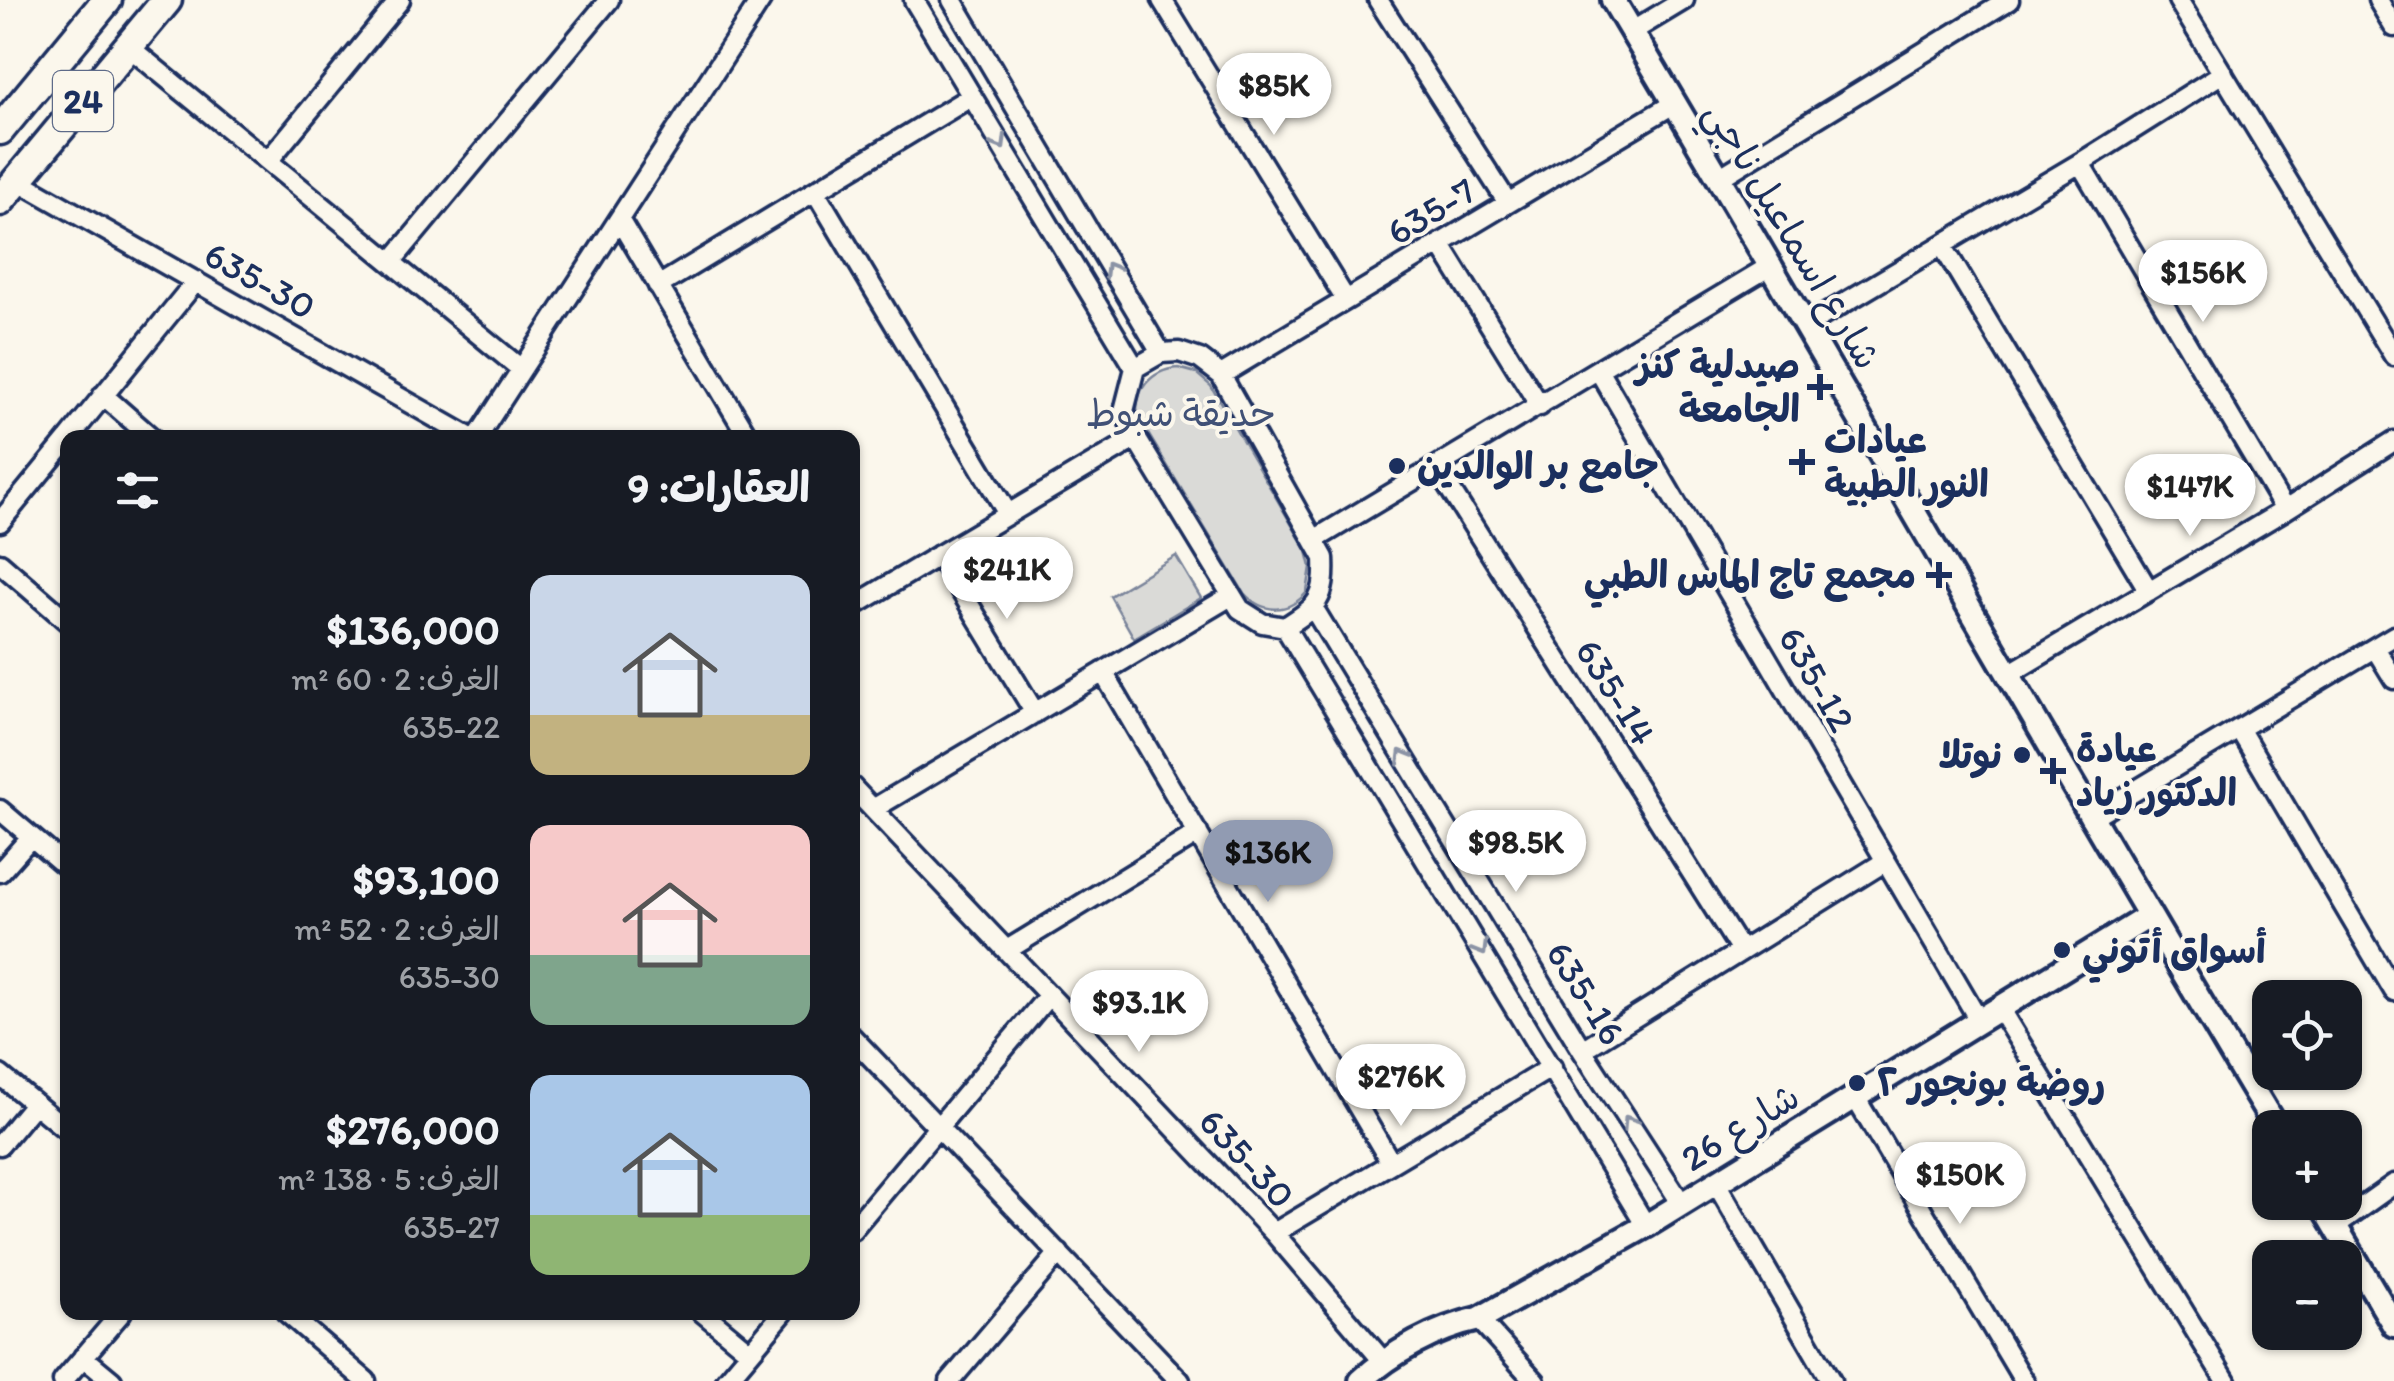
<!DOCTYPE html>
<html lang="ar">
<head>
<meta charset="utf-8">
<style>
	body { margin:0; font-family:Itim,"Playpen Sans Arabic",sans-serif; background:#20242c; color:#f1f3f6; direction:rtl; height:100vh; display:flex; flex-direction:column; font-size:38px; white-space:nowrap }
	* { box-sizing:border-box; margin:0 }
	p { font-size:32px; color:#9ea1a6 }
	.icon { flex:none; width:55px; height:55px; fill:none; stroke:currentColor; stroke-width:2; stroke-linecap:round; stroke-linejoin:round }
	.map { position:relative; flex:1; overflow:hidden; direction:ltr }
	.drawer { position:absolute; left:60px; top:430px; width:800px; height:890px; display:flex; flex-direction:column; background:#171b24; border-radius:20px; box-shadow:0 2px 8px #0004; direction:rtl }
	.drawer>* { flex:none }
	.controls { position:absolute; left:2252px; top:980px; display:grid; gap:20px }
	.controls a { display:grid; place-items:center; width:110px; height:110px; border-radius:20px; background:#171b24; box-shadow:0 2px 8px #0004; font-size:50px }
	.price { position:absolute; translate:-50% -85px; padding:0 22px; border-radius:35px; background:#fff; color:#222; font-size:32px; line-height:65px; filter:drop-shadow(0 2px 5px #0008) }
	.price::after { content:''; position:absolute; left:50%; top:60px; width:30px; height:22px; margin-left:-15px; background:inherit; clip-path:polygon(0 0,100% 0,50% 100%) }
	.price.selected { background:#919bb2; color:#111 }
	ul { padding:0; list-style:none }
	li { display:flex; align-items:center; gap:30px; height:250px; padding:0 50px }
	li span { display:grid; place-items:center; flex:none; width:280px; height:200px; border-radius:20px; color:#555 }
	li>.icon { margin-inline-start:auto }
	span .icon { width:120px; height:120px; fill:#fffc; stroke-width:1 }
	li b { font-size:42px }
	h2 { display:flex; justify-content:space-between; align-items:center; height:120px; padding:0 50px; font-size:42px }
	.map>svg:first-child { display:block }
	.green { fill:#dadad7; stroke:#7a849a; stroke-width:2.5 }
	.lines { fill:none; stroke-linecap:round; stroke-linejoin:round }
	.minor-casing { stroke:#1b2f5e; stroke-width:25 }
	.tertiary-casing { stroke:#1b2f5e; stroke-width:30 }
	.primary-casing { stroke:#1b2f5e; stroke-width:35 }
	.minor { stroke:#fbf7ec; stroke-width:18 }
	.tertiary { stroke:#fbf7ec; stroke-width:22 }
	.primary { stroke:#fbf7ec; stroke-width:28 }
	.oneway { stroke:#8b93a5 }
	.poi-dot { fill:#1b2f5e; stroke:#fbf7ec; stroke-width:4 }
	.labels { text-anchor:middle; dominant-baseline:central; stroke-width:8; stroke-linejoin:round; paint-order:stroke }
	.shield { fill:#fbf7ec; stroke:#5e6b89; stroke-width:2.5 }
	.shield-label { font-size:35px; font-weight:bold; fill:#1b2f5e }
	.street-label { font-size:38px; fill:#1b2f5e; stroke:#fbf7ec }
	.poi-label { font-size:38px; font-weight:bold; fill:#1b2f5e; stroke:#fbf7ec; text-anchor:start }
	.park-label { font-size:38px; fill:#415176; stroke:#fbf7ec }
</style>
</head>
<body>
<div class="map">
<svg width="2394" height="1381" viewBox="0 0 2394 1381">
	<rect width="100%" height="100%" fill="#fbf7ec"/>
	<filter id="ink" filterUnits="userSpaceOnUse"><feTurbulence type="fractalNoise" baseFrequency=".01" numOctaves="2"/><feDisplacementMap in="SourceGraphic" scale="20" xChannelSelector="R" yChannelSelector="G"/><feConvolveMatrix kernelMatrix="1 2 1 2 8 2 1 2 1" color-interpolation-filters="sRGB"/></filter>
	<g filter="url(#ink)">
		<path class="green" d="M 1178,368 L 1196,373 L 1211,386 L 1307,551 L 1311,567 L 1307,592 C 1289,613 1264,615 1244,593 L 1138,417 C 1133,391 1151,370 1178,368 Z
			M 1176,556 L 1201,598 L 1134,638 L 1110,596 Z"/>
		<g class="lines">
			<g class="minor-casing">
				<path id="minor" d="M 914,0 L 1135,368
					M 952,0 L 1161,353
					M 1162,0 L 1346,300
					M 1378,0 L 1508,203
					M 2178,0 L 2394,356
					M 2378,0 L 2394,27
					M 1631,32 L 1684,0
					M 129,47 L 521,369
					M 268,161 L 400,0
					M 2080,163 L 2285,510
					M 1719,178 L 2009,0
					M 17,180 L 471,438
					M 815,191 L 1008,514
					M 620,221 L 749,438
					M 1440,244 L 1540,406
					M 1942,245 L 2149,591
					M 391,262 L 609,0
					M 658,286 L 972,96
					M 1807,325 L 2080,163 L 2223,73
					M 1179,352 L 1200,359 L 1221,375 L 1324,558 C 1326,599 1318,606 1285,627 L 1262,623 L 1240,609 L 1136,438 L 1124,411 L 1135,368 L 1161,353 Z
					M 1599,371 L 1979,1020
					M 1221,375 L 1675,103
					M 103,395 L 152,438
					M 69,438 L 196,281
					M 477,438 L 761,0
					M 1436,467 L 1741,951
					M 0,522 L 68,439
					M 1314,540 L 1772,265
					M 939,555 L 1035,713
					M 0,563 L 68,622
					M 852,607 L 1136,438
					M 1314,609 L 1582,1050 L 1682,1204
					M 1285,627 L 1646,1226
					M 2375,648 L 2394,679
					M 1103,672 L 1391,1163
					M 2009,674 L 2285,510 L 2394,441
					M 2240,730 L 2394,991
					M 852,787 L 1274,1233 L 1383,1361
					M 873,809 L 1231,596
					M 0,810 L 68,868
					M 2090,818 L 2394,636
					M 0,872 L 31,837
					M 1007,950 L 1198,833
					M 1999,1008 L 2226,1381
					M 852,1037 L 1180,1381
					M 1582,1050 L 1886,861
					M 0,1075 L 68,1131
					M 1855,1097 L 2024,1381
					M 0,1145 L 34,1104
					M 1716,1183 L 1831,1381
					M 2335,1226 L 2394,1184
					M 852,1230 L 1049,995
					M 1274,1233 L 1552,1067
					M 286,1312 L 366,1381
					M 702,1312 L 750,1352
					M 1479,1319 L 1535,1381
					M 83,1357 L 112,1381
					M 63,1381 L 122,1312
					M 726,1381 L 784,1312
					M 950,1381 L 1059,1253"/>
			</g>
			<g class="tertiary-casing">
				<path id="tertiary" d="M 1613,0 C 1837,374 2051,754 2276,1128
					M 2321,1202 L 2394,1325
					M 1361,1381 C 1392,1352 1437,1328 1479,1319 L 1646,1226 L 2149,916"/>
			</g>
			<g class="primary-casing">
				<path id="primary" d="M 0,130 L 107,0
					M 0,201 L 167,0"/>
			</g>
			<use href="#minor" class="minor"/>
			<use href="#tertiary" class="tertiary"/>
			<use href="#primary" class="primary"/>
		</g>
		<defs><path id="oneway-chevron" d="M-2-3.5L2.5 0L-2 3.5" fill="none" stroke-width="1.6" stroke-linecap="round" stroke-linejoin="round" transform="scale(2.5)"/></defs>
		<g class="oneway">
			<use href="#oneway-chevron" transform="translate(1000 143) rotate(59)"/>
			<use href="#oneway-chevron" transform="translate(1111 269) rotate(-121)"/>
			<use href="#oneway-chevron" transform="translate(1403 756) rotate(-121)"/>
			<use href="#oneway-chevron" transform="translate(1481 949) rotate(59)"/>
			<use href="#oneway-chevron" transform="translate(1629 1122) rotate(-123)"/>
		</g>
	</g>
	<g class="poi-dot">
		<path d="M1815 372h10v10h10v10h-10v10h-10v-10h-10v-10h10z"/>
		<path d="M1797 447h10v10h10v10h-10v10h-10v-10h-10v-10h10z"/>
		<circle cx="1397" cy="466" r="10"/>
		<path d="M1934 560h10v10h10v10h-10v10h-10v-10h-10v-10h10z"/>
		<circle cx="2022" cy="755" r="10"/>
		<path d="M2048 756h10v10h10v10h-10v10h-10v-10h-10v-10h10z"/>
		<circle cx="2062" cy="950" r="10"/>
		<circle cx="1857" cy="1083" r="10"/>
	</g>
	<g class="labels">
		<rect class="shield" x="53" y="71" width="60" height="60" rx="8"/>
		<g class="shield-label">
			<text x="83" y="101">24</text>
		</g>
		<g class="street-label">
			<text transform="translate(1431 211) rotate(-31)">635-7</text>
			<text transform="translate(1793 235) rotate(59)">شارع اسماعيل ناجي</text>
			<text transform="translate(260 280) rotate(29)">635-30</text>
			<text transform="translate(1817 679) rotate(60)">635-12</text>
			<text transform="translate(1616 692) rotate(58)">635-14</text>
			<text transform="translate(1586 993) rotate(58)">635-16</text>
			<text transform="translate(1740 1127) rotate(-32)">شارع 26</text>
			<text transform="translate(1247 1158) rotate(47)">635-30</text>
		</g>
		<g class="poi-label">
			<text x="1800" y="365" text-anchor="end">صيدلية كنز<tspan x="1800" dy="44">الجامعة</tspan></text>
			<text x="1824" y="440">عيادات<tspan x="1824" dy="44">النور الطبية</tspan></text>
			<text x="1417" y="466">جامع بر الوالدين</text>
			<text x="1916" y="575" text-anchor="end">مجمع تاج الماس الطبي</text>
			<text x="2076" y="749">عيادة<tspan x="2076" dy="44">الدكتور زياد</tspan></text>
			<text x="2002" y="755" text-anchor="end">نوتلا</text>
			<text x="2082" y="950">أسواق أتوني</text>
			<text x="1877" y="1083">روضة بونجور ٢</text>
		</g>
		<g class="park-label">
			<text x="1181" y="413">حديقة شبوط</text>
		</g>
	</g>
</svg>
<div class="controls">
<a><svg class="icon" aria-label="locate" viewBox="0 0 24 24"><circle cx="12" cy="12" r="6"/><path d="M12 2v4M12 18v4M2 12h4M18 12h4"/></svg></a>
<a>+</a>
<a>−</a>
</div>
<b class="price" style="left:1274px;top:138px">$85K</b>
<b class="price" style="left:2203px;top:325px">$156K</b>
<b class="price" style="left:2190px;top:539px">$147K</b>
<b class="price" style="left:1007px;top:622px">$241K</b>
<b class="price" style="left:1516px;top:895px">$98.5K</b>
<b class="price selected" style="left:1268px;top:905px">$136K</b>
<b class="price" style="left:1139px;top:1055px">$93.1K</b>
<b class="price" style="left:1401px;top:1129px">$276K</b>
<b class="price" style="left:1960px;top:1227px">$150K</b>
<section class="drawer">
<h2>العقارات: 9<svg class="icon" aria-label="filters" viewBox="0 0 24 24"><path d="M4 7h16M4 17h16"/><circle cx="9" cy="7" r="2"/><circle cx="15" cy="17" r="2"/></svg></h2>
<ul>
<li><span style="background:linear-gradient(#c9d6e8 70%,#c2b280 0)"><svg class="icon" aria-label="home" viewBox="0 0 24 24"><path d="M3 11l9-7 9 7M6 9v11h12V9"/></svg></span><div><b>$136,000</b><p>الغرف: 2 · 60 m²</p><p>635-22</p></div></li>
<li><span style="background:linear-gradient(#f6c9c9 65%,#7fa58c 0)"><svg class="icon" aria-label="home" viewBox="0 0 24 24"><path d="M3 11l9-7 9 7M6 9v11h12V9"/></svg></span><div><b>$93,100</b><p>الغرف: 2 · 52 m²</p><p>635-30</p></div></li>
<li><span style="background:linear-gradient(#a9c7e8 70%,#8fb573 0)"><svg class="icon" aria-label="home" viewBox="0 0 24 24"><path d="M3 11l9-7 9 7M6 9v11h12V9"/></svg></span><div><b>$276,000</b><p>الغرف: 5 · 138 m²</p><p>635-27</p></div></li>
</ul>
</section>
</div>
</body>
</html>
